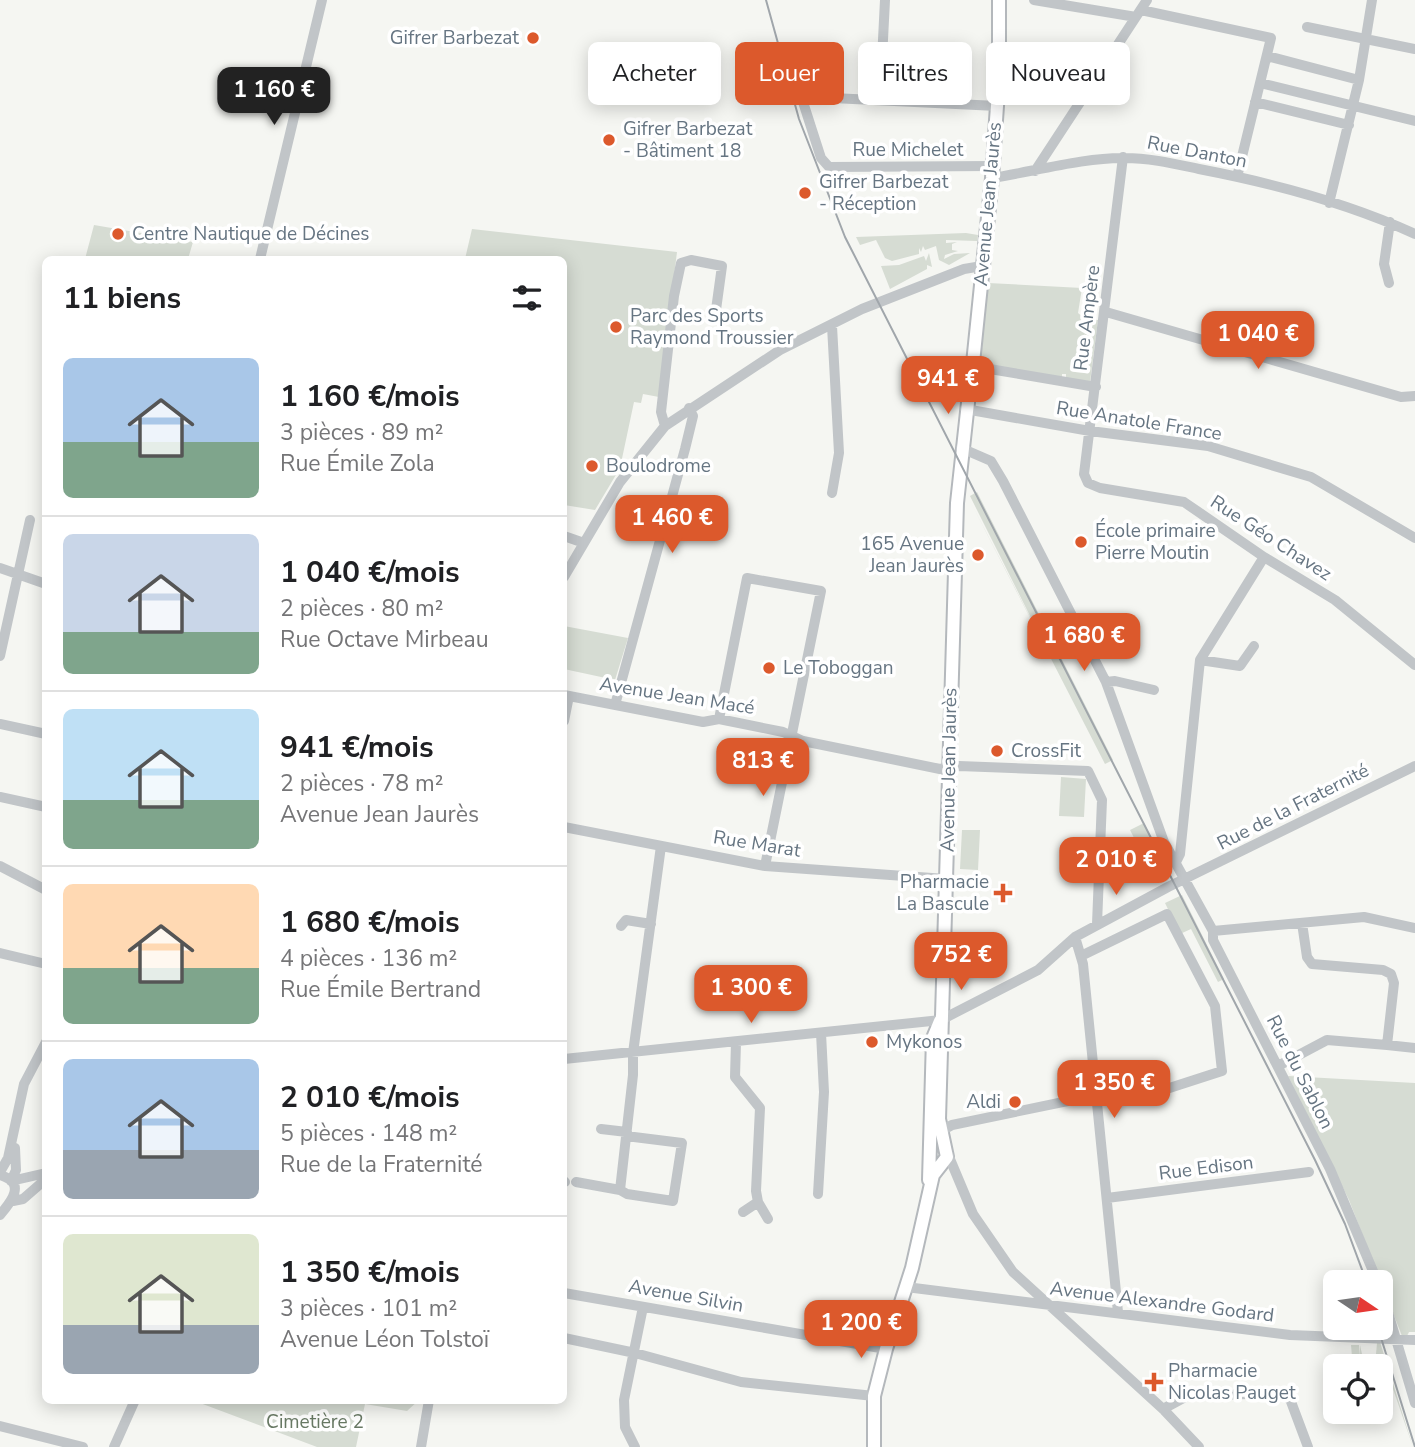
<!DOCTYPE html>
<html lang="fr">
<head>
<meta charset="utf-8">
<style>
	body { margin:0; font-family:"Nunito Sans",sans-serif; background:#f2f2f2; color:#202124; height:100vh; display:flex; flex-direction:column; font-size:26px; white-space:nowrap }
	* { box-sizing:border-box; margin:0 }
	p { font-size:23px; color:#757577 }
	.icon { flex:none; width:38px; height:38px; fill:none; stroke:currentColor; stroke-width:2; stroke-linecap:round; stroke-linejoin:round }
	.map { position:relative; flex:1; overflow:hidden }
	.sheet { position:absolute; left:42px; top:256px; width:525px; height:1148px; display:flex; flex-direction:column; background:#fff; border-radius:10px; box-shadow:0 4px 18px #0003 }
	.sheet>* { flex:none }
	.hud { position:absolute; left:588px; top:42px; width:665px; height:63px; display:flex; gap:14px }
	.needle { width:46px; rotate:103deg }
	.fabs { position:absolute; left:1323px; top:1270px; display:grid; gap:14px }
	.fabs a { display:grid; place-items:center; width:70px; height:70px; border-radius:10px; background:#fff; box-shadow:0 4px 18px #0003; font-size:35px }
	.price { position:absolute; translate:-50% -60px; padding:0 16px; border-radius:14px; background:#dc592c; color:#fff; font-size:23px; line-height:46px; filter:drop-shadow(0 2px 4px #0008) }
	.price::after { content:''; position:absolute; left:50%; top:42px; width:21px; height:16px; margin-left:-10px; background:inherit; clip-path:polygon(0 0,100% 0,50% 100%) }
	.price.selected { background:#222; color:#fff }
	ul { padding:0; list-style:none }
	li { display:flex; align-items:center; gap:21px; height:175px; padding:0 21px }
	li+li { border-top:2px solid #e0e0e0 }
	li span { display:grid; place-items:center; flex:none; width:196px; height:140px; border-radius:10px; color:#555 }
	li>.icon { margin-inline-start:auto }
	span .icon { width:84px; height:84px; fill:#fffc; stroke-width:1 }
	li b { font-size:30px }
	h2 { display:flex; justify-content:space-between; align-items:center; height:84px; padding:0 21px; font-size:30px }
	.chip { padding:0 24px; border-radius:10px; background:#fff; box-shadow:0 4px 18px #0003; font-size:24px; line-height:63px }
	.chip.selected { background:#dc592c; color:#fff }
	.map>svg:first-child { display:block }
	.green { fill:#d6dcd3 }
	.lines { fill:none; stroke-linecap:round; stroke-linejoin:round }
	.major-casing { stroke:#b4b8bc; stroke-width:16 }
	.minor { stroke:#c1c5c8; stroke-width:10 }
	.major { stroke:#fff; stroke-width:12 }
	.tram { stroke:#a0a6ab; stroke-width:2 }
	.poi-dot { fill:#dc592c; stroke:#fff; stroke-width:2.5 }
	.labels { text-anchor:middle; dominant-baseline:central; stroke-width:7; stroke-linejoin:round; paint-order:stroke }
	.poi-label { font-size:19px; fill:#667582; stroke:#fff; text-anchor:start }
	.street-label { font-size:19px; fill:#667582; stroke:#fff }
	.park-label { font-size:19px; fill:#687964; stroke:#fff }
</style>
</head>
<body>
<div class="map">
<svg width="1415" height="1447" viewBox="0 0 1415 1447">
	<rect width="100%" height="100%" fill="#f5f6f2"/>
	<path class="green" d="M 94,225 L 193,242 L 188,259 L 85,259 Z
		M 472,229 L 677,252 L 659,397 L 643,394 L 641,403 L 634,402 L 620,468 L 595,510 L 564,505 L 564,259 L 465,259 Z
		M 966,233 L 978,235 L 977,241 L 946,240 L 946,243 L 957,242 L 952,244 L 952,250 L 958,251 L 945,255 L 944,259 L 954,254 L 970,253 L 949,265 L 939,260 L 936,246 L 925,250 L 923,246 L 921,252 L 919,248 L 919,254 L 892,261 L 885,258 L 876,240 L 860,245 L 856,237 Z
		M 929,253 L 932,267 L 927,265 L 927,269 L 890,289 L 881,266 L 899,265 L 924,256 L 926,261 Z
		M 988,283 L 1082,288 L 1078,313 L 1084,318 L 1098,320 L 1090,382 L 1066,379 L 1066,374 L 1062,374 L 1062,378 L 980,363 Z
		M 977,492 L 1113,760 L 1105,764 L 968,497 L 1046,648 L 970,496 Z
		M 564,626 L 628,638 L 615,680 L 564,669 Z
		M 1061,777 L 1086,779 L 1084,817 L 1059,816 Z
		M 1144,823 L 1171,875 L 1163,877 L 1157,883 L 1130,830 Z
		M 962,830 L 980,830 L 978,870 L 960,869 Z
		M 1182,895 L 1224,979 L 1218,982 L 1191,929 L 1180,934 L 1165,903 Z
		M 1288,1076 L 1415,1083 L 1415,1332 L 1409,1332 L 1407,1336 L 1402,1336 L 1349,1200 Z
		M 1380,1342 L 1413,1447 L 1382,1357 L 1377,1359 L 1377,1364 L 1359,1364 L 1352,1357 L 1351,1345 L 1359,1345 L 1360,1357 L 1360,1345 L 1362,1354 L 1376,1354 L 1377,1343 Z
		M 192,1400 L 419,1400 L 407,1411 L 365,1404 L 356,1447 L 317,1447 Z"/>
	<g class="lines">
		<g class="major-casing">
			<path id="major" d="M 972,373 L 992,178 L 999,77 L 999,0
				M 929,1180 L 933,1038 L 940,1021
				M 874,1447 L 874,1396 L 886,1349 L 912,1268 L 933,1175 L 947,1157 L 939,1119 L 957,503 L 972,366"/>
		</g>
		<path class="minor" d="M 1034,0 L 1136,17
			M 1141,10 L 1271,38 L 1237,177
			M 1307,27 L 1415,49
			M 1267,56 L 1359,80
			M 1260,83 L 1415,121
			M 880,99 L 885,0
			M 1255,102 L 1349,125
			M 1123,157 L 1084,474 L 1088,483 L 1100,488 L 1184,502 L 1264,557 L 1335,600 L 1415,665
			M 993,166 L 829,167 L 821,158 L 803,102 L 812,97 L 997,106
			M 1035,171 L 1147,0
			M 992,178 C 1031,172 1087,157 1125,158 C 1150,158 1175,164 1199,169 C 1272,183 1348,203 1415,234
			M 1329,203 L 1359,80 L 1372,0
			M 260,259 L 322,0
			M 1389,283 L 1384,264 L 1390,222
			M 1106,312 L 1401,397 L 1415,396
			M 832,326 L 839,453 L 832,493
			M 972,366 L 1096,387
			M 965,409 L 1090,431 L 1208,446 L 1311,477 L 1415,538
			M 665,426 L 661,412 L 674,296 L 681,263 L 691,260 L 722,266 L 715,317
			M 961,448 L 991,461 L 1003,481 L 1106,682 L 1164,842 L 1213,931 L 1213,940 L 1330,1169 L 1378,1283
			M 564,536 L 584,543
			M 0,568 L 46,584
			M 564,577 L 620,482 L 665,426 L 780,350 L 862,309 L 964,269 L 982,266
			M 0,656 L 30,520
			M 1200,660 L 1240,666 L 1254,646
			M 1106,682 L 1115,681 L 1154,690
			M 564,695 L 703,722 L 719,719 L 783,732 L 803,741 L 940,769 L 959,766 L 1088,771 L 1102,800 L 1097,924
			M 615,705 L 685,449 L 693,416 L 689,408
			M 719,719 L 747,578 L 821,591 L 765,866
			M 564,721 L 569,696
			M 0,724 L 46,734
			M 0,797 L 46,807
			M 564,827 L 765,866 L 946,879
			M 1176,862 L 1180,854 L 1200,660 L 1264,557
			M 0,866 L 46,890
			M 621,926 L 626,920 L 651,924
			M 1213,931 L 1364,917 L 1415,928
			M 1075,937 L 1083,964 L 1118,1312
			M 0,953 L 46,964
			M 1081,956 L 1167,914 L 1215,1006 L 1222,1071 L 1154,1093
			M 736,1042 L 735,1077 L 760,1108 L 756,1191 L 758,1202 L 768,1219
			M 1387,1045 L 1415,1048
			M 564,1059 L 941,1020 L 1038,970 L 1075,937 L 1168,887 L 1415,766
			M 1278,1066 L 1327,1040 L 1387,1045 L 1394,983 L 1391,974 L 1383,970 L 1312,964 L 1307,957 L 1302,923
			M 601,1129 L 627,1132
			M 941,1131 L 952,1125 L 1097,1095
			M 626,1136 L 682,1143 L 673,1201 L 627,1194 L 620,1190 L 633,1075 L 633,1053 L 661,846
			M 947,1152 L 973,1214 L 1013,1272 L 1163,1409 L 1199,1447
			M 0,1172 L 8,1158 L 24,1084 L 46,1042
			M 0,1175 C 27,1183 11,1202 0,1215
			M 11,1181 L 16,1170 L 15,1148
			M 11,1181 L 46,1173
			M 564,1181 L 565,1182
			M 576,1182 L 620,1190
			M 818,1194 L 824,1092 L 821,1033
			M 1107,1198 L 1309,1172
			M 13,1201 L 23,1199 L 46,1179
			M 743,1212 L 758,1202
			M 906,1287 L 1290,1335 L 1415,1340
			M 1381,1289 L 1415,1403
			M 564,1293 L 886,1349
			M 564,1338 L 635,1353 L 741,1382 L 874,1396
			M 1163,1409 L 1187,1396 L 1279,1393 L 1290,1399 L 1308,1447
			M 0,1426 L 83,1447
			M 114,1447 L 135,1400
			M 421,1447 L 429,1400
			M 635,1447 L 625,1427 L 624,1400 L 643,1307"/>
		<use href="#major" class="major"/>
		<path class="tram" d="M 766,0 L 799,119 L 845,237 L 1315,1160 L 1345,1224 L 1367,1283
			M 1378,1328 L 1415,1447"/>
	</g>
	<g class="poi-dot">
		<circle cx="533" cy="38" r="7"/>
		<circle cx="609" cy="140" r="7"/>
		<circle cx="805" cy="193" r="7"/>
		<circle cx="118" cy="234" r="7"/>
		<circle cx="616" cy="327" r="7"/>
		<circle cx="592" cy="466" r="7"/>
		<circle cx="1081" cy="542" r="7"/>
		<circle cx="978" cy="555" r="7"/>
		<circle cx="769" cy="668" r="7"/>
		<circle cx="997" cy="751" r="7"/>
		<path d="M999.5 882.5h7v7h7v7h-7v7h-7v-7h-7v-7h7z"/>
		<circle cx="872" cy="1042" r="7"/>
		<circle cx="1015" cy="1102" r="7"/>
		<path d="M1150.5 1371.5h7v7h7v7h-7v7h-7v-7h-7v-7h7z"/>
	</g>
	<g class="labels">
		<g class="poi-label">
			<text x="519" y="38" text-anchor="end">Gifrer Barbezat</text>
			<text x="623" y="129">Gifrer Barbezat<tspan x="623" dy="22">- Bâtiment 18</tspan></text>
			<text x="819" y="182">Gifrer Barbezat<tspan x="819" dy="22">- Réception</tspan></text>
			<text x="132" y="234">Centre Nautique de Décines</text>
			<text x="630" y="316">Parc des Sports<tspan x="630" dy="22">Raymond Troussier</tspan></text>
			<text x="606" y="466">Boulodrome</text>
			<text x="1095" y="531">École primaire<tspan x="1095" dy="22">Pierre Moutin</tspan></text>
			<text x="964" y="544" text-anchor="end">165 Avenue<tspan x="964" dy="22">Jean Jaurès</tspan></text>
			<text x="783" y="668">Le Toboggan</text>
			<text x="1011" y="751">CrossFit</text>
			<text x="989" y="882" text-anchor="end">Pharmacie<tspan x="989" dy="22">La Bascule</tspan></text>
			<text x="886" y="1042">Mykonos</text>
			<text x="1001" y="1102" text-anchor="end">Aldi</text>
			<text x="1168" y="1371">Pharmacie<tspan x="1168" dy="22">Nicolas Pauget</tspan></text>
		</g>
		<g class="street-label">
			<text x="908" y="150">Rue Michelet</text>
			<text transform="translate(1197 152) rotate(11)">Rue Danton</text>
			<text transform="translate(988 204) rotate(-85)">Avenue Jean Jaurès</text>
			<text transform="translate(1087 318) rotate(-83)">Rue Ampère</text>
			<text transform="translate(1139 421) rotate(9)">Rue Anatole France</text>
			<text transform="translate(1271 538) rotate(33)">Rue Géo Chavez</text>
			<text transform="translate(677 696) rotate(9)">Avenue Jean Macé</text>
			<text transform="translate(949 770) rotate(-89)">Avenue Jean Jaurès</text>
			<text transform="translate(1293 807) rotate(-27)">Rue de la Fraternité</text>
			<text transform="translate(757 844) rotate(9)">Rue Marat</text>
			<text transform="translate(1300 1072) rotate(63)">Rue du Sablon</text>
			<text transform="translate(1206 1168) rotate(-7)">Rue Edison</text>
			<text transform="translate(686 1296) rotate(10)">Avenue Silvin</text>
			<text transform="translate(1162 1302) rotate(7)">Avenue Alexandre Godard</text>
		</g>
		<g class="park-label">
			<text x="315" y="1422">Cimetière 2</text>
		</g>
	</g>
</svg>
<div class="fabs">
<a><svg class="needle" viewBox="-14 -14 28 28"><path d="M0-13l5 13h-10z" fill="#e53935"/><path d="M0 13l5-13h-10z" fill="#757577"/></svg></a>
<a><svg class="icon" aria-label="locate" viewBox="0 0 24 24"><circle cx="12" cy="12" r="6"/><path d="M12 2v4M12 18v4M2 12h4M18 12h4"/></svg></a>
</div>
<b class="price selected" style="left:274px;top:127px">1 160 €</b>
<b class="price" style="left:1258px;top:371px">1 040 €</b>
<b class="price" style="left:948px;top:416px">941 €</b>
<b class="price" style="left:672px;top:555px">1 460 €</b>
<b class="price" style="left:1084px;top:673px">1 680 €</b>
<b class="price" style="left:763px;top:798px">813 €</b>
<b class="price" style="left:1116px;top:897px">2 010 €</b>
<b class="price" style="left:961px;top:992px">752 €</b>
<b class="price" style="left:751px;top:1025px">1 300 €</b>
<b class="price" style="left:1114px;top:1120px">1 350 €</b>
<b class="price" style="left:861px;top:1360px">1 200 €</b>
<div class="hud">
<a class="chip">Acheter</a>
<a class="chip selected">Louer</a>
<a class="chip">Filtres</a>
<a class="chip">Nouveau</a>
</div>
<section class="sheet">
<h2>11 biens<svg class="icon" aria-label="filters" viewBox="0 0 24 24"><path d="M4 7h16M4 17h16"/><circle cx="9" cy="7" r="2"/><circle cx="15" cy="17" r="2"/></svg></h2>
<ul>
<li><span style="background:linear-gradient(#a9c7e8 60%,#7fa58c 0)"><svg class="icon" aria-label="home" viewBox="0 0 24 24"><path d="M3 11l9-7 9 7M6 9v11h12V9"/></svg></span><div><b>1 160 €/mois</b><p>3 pièces · 89 m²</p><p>Rue Émile Zola</p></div></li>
<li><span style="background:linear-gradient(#c9d6e8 70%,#7fa58c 0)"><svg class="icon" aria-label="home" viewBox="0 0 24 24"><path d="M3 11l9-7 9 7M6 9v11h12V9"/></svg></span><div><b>1 040 €/mois</b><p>2 pièces · 80 m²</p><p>Rue Octave Mirbeau</p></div></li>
<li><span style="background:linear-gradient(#bfe0f5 65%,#7fa58c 0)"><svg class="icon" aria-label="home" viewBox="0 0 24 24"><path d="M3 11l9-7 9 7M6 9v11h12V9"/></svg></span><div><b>941 €/mois</b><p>2 pièces · 78 m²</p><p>Avenue Jean Jaurès</p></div></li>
<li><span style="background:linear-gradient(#ffd9b3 60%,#7fa58c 0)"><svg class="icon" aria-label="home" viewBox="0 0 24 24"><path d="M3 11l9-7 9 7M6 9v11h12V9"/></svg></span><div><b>1 680 €/mois</b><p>4 pièces · 136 m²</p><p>Rue Émile Bertrand</p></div></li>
<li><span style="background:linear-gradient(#a9c7e8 65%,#9aa5b1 0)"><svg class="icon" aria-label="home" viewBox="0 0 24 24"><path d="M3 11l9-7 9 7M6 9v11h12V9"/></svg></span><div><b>2 010 €/mois</b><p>5 pièces · 148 m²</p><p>Rue de la Fraternité</p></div></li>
<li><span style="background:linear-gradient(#dfe7d0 65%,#9aa5b1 0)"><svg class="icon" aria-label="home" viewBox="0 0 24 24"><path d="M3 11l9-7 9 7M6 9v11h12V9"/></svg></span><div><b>1 350 €/mois</b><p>3 pièces · 101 m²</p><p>Avenue Léon Tolstoï</p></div></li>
</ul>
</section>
</div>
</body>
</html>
